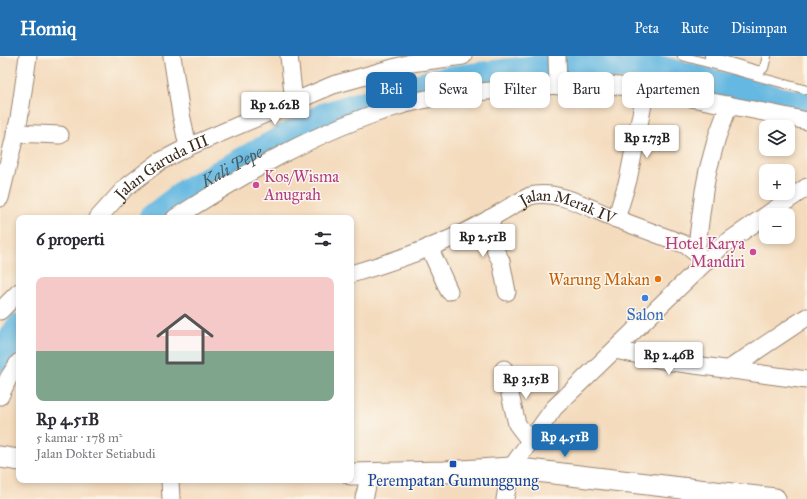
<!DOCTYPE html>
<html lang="id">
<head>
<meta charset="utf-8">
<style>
	body { margin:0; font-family:"IM FELL Great Primer",serif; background:#f7f7f7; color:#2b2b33; height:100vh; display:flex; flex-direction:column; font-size:15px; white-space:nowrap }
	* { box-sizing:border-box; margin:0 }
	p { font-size:13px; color:#7c7c81 }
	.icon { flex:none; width:22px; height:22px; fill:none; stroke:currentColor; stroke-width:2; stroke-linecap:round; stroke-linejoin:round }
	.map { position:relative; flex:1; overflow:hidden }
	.sheet { position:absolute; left:16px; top:159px; width:338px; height:268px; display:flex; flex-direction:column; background:#fff; border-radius:8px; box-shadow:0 2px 6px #0003 }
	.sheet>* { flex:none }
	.hud { position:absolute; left:366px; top:16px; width:380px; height:36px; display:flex; gap:8px }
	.buttons { position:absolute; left:759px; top:64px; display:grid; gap:8px }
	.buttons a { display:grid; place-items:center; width:36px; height:36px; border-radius:8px; background:#fff; box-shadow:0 2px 6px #0003; font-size:20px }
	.price { position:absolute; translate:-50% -34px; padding:0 9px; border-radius:4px; background:#fff; color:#222; font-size:13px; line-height:26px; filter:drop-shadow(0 1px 2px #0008) }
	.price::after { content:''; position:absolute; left:50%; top:24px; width:12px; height:9px; margin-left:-6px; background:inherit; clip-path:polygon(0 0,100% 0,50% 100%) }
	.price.current { background:#1f6fb2; color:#fff }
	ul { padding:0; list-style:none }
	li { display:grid; align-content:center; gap:8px; height:212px; padding:0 20px }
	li+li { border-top:1px solid #e1e1e2 }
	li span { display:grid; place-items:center; height:124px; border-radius:8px; color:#555 }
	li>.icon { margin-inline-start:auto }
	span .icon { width:72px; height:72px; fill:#fffc; stroke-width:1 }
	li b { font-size:17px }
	h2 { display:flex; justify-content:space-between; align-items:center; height:48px; padding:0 20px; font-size:17px }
	.tag { padding:0 14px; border-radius:8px; background:#fff; box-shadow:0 2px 6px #0003; font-size:14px; line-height:36px }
	.tag.current { background:#1f6fb2; color:#fff }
	header { display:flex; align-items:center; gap:24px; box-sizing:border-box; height:56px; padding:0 20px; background:#1f6fb2; color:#fff }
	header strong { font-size:19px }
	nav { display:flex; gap:22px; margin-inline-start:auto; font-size:14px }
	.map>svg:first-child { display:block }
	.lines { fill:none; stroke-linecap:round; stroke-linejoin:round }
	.river { stroke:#65b8e1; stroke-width:27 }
	.service-casing { stroke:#98826e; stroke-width:10 }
	.minor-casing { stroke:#98826e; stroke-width:19 }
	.tertiary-casing { stroke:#98826e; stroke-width:23 }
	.service { stroke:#fff; stroke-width:8 }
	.minor { stroke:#fff; stroke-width:17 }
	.tertiary { stroke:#fff; stroke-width:21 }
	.hotel-dot { fill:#d1479c; stroke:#fbf7ec; stroke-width:1.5 }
	.food-dot { fill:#e8710a; stroke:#fbf7ec; stroke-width:1.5 }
	.shop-dot { fill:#3f7fe0; stroke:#fbf7ec; stroke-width:1.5 }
	.transit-dot { fill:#1a4fb4; stroke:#fbf7ec; stroke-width:1.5 }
	.labels { text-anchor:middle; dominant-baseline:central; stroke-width:3; stroke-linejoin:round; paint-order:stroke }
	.street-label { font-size:16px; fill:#3b2a1e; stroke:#fbf7ec }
	.hotel-label { font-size:16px; fill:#b23c85; stroke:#fbf7ec; text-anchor:start }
	.food-label { font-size:16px; fill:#c56008; stroke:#fbf7ec; text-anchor:end }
	.shop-label { font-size:16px; fill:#366cbe; stroke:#fbf7ec }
	.transit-label { font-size:16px; fill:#164399; stroke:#fbf7ec }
	.water-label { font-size:17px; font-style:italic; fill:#4a5c62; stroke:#fbf7ec }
</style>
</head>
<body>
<header>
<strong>Homiq</strong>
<nav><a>Peta</a><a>Rute</a><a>Disimpan</a></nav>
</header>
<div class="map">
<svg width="807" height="443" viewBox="0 0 807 443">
	<rect width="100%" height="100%" fill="#fbf7ec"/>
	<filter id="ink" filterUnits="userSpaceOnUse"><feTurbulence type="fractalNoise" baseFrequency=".025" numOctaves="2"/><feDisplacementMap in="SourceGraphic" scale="8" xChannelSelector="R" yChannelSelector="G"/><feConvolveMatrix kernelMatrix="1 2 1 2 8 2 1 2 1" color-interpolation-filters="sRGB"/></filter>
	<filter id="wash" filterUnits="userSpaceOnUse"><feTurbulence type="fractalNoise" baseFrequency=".012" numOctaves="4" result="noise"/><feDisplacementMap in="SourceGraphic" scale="16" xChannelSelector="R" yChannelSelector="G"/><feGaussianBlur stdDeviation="0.9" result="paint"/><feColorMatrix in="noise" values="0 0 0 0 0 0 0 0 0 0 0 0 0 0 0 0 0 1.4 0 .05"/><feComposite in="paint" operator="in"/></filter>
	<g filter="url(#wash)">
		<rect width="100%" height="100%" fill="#f4dbbd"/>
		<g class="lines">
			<g class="river">
				<path id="s1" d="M 152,162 L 187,135 L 324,60 L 437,25 L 538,12 L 645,9 L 780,44 L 807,49"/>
				<path d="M 0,302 L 19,271"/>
			</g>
		</g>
	</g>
	<g filter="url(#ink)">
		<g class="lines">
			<g class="service-casing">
				<path id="service" d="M 682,0 L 807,34
					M 709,0 L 761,15 L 764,12 L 767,0"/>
			</g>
			<g class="minor-casing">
				<g id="minor">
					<path d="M 172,0 L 181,58 L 188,91"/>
					<path d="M 289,0 L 294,46"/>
					<path d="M 557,0 L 558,30"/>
					<path d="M 15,77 L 60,79"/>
					<path d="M 0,142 L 19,63 L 28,0"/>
					<path id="s2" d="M 98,162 L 125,132 L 159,106 L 188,91 L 333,29 L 411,7 L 463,0"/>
					<path d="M 175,162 C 244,118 316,75 395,51 C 433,39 474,36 513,33 C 545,30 578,27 610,29 C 639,32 667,37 696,43 C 733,50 770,57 807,65"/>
					<path d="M 490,162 L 496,196 L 501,205 L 507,236"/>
					<path d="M 616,163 L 628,124 L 646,33"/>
					<path d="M 429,191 L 449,235"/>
					<path d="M 703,204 L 696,197 L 704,135 L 708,114 L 717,81 L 729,49"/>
					<path id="s3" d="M 351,218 C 392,206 433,192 471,173 C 491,163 510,150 530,140 C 559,133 590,153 617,163 C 640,172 663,180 686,189 L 696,197"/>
					<path d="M 0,255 L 19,236"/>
					<path d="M 615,294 L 672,306 L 807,324"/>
					<path d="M 504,313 L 517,368 L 530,385"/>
					<path d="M 729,313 L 807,261"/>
					<path d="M 0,340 L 9,321 L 19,306"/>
					<path d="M 170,424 L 171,443"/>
					<path d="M 364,443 L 370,417"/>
					<path d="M 505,443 L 511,412 L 554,352 L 723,189 L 807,131"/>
				</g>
			</g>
			<g class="tertiary-casing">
				<path id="tertiary" d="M 0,401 L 19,404
					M 351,418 L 444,416 L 511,412 L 775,443"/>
			</g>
			<use href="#service" class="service"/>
			<use href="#minor" class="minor"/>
			<use href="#tertiary" class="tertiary"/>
		</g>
	</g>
	<g class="hotel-dot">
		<circle cx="256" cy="129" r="4"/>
		<circle cx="753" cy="196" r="4"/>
	</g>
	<circle class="food-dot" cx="658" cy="223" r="4"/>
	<circle class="shop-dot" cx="645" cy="242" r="4"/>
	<rect class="transit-dot" x="449" y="404" width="8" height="8" rx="2"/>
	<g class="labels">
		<g class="street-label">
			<text stroke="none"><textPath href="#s2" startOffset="83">Jalan Garuda III</textPath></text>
			<text stroke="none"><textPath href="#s3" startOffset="235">Jalan Merak IV</textPath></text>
		</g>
		<g class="hotel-label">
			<text x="264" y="120">Kos/Wisma<tspan x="264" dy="18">Anugrah</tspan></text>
			<text x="745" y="187" text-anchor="end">Hotel Karya<tspan x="745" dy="18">Mandiri</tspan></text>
		</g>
		<g class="food-label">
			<text x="650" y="223">Warung Makan</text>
		</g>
		<g class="shop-label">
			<text x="645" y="258">Salon</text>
		</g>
		<g class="transit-label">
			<text x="453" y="424">Perempatan Gumunggung</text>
		</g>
		<g class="water-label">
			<text stroke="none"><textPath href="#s1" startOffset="95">Kali Pepe</textPath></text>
		</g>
	</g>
</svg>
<div class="buttons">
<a><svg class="icon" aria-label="layers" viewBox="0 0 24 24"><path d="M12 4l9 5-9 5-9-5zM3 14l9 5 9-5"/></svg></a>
<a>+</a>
<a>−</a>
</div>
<b class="price" style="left:275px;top:70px">Rp 2.62B</b>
<b class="price" style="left:647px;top:103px">Rp 1.73B</b>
<b class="price" style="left:483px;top:202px">Rp 2.51B</b>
<b class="price" style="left:669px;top:320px">Rp 2.46B</b>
<b class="price" style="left:526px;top:344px">Rp 3.15B</b>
<b class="price current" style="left:565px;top:402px">Rp 4.51B</b>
<div class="hud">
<a class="tag current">Beli</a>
<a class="tag">Sewa</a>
<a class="tag">Filter</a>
<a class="tag">Baru</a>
<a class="tag">Apartemen</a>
</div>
<section class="sheet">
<h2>6 properti<svg class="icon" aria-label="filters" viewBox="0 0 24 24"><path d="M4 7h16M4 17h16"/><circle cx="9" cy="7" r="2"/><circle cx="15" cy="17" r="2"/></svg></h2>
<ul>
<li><span style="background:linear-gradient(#f6c9c9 60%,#7fa58c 0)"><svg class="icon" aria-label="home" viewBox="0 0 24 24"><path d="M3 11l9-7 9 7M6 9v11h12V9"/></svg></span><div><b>Rp 4.51B</b><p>5 kamar · 178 m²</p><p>Jalan Dokter Setiabudi</p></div></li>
</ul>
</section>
</div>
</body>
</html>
